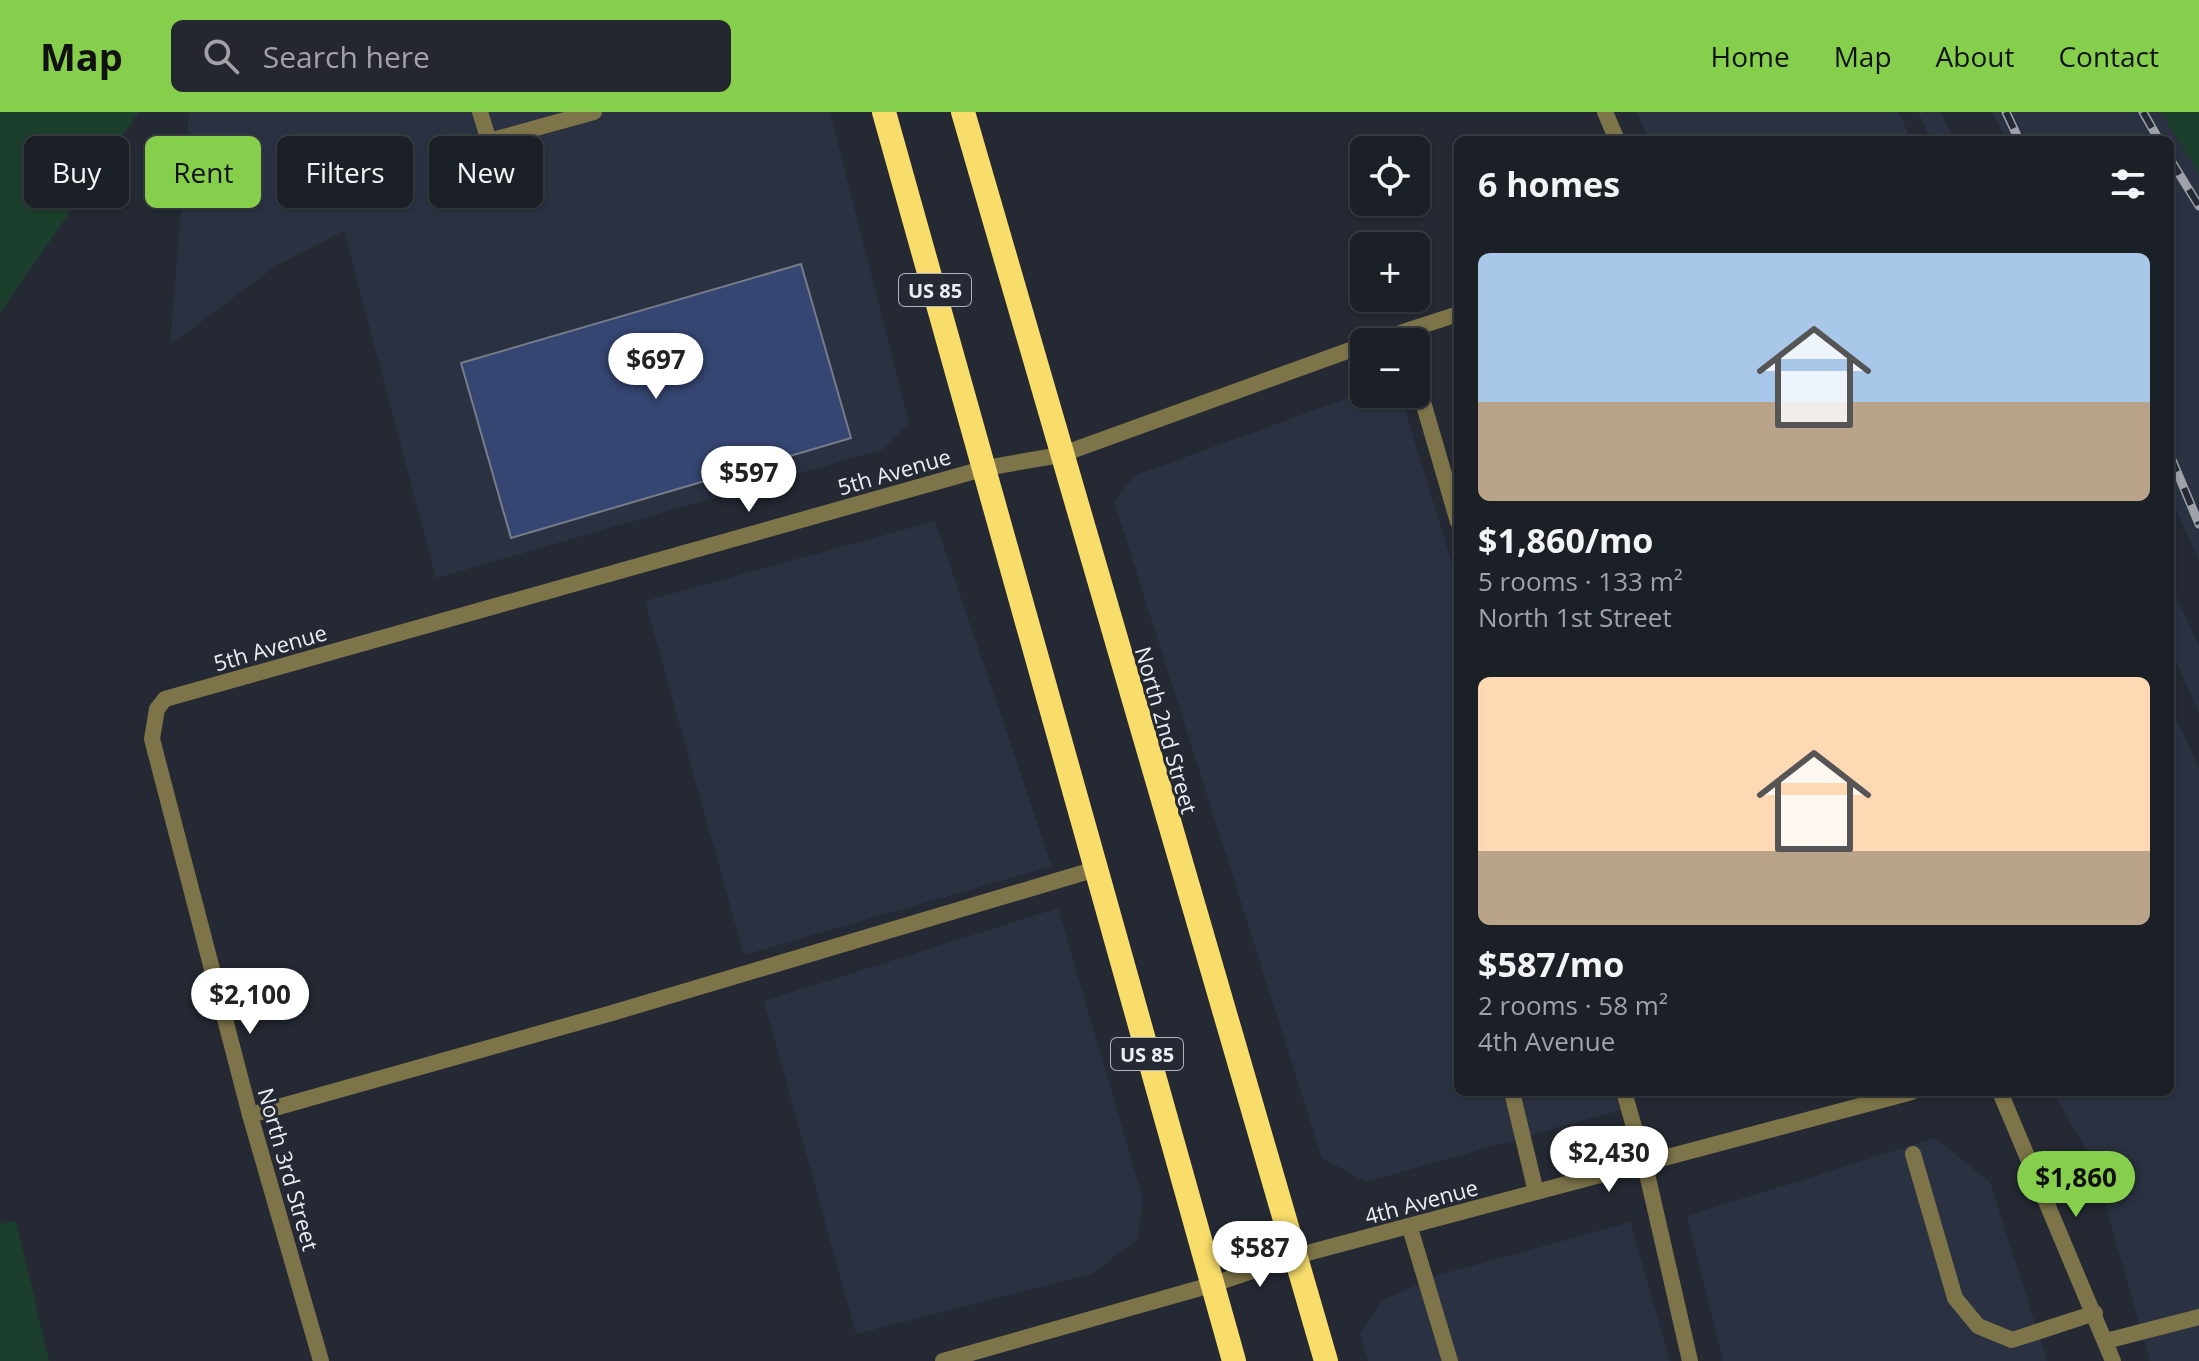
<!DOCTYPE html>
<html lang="en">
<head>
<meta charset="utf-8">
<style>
	body { margin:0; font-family:"Open Sans",sans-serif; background:#24272e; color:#f1f3f6; height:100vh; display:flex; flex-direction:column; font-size:30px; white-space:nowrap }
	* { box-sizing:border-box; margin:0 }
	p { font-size:26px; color:#a0a2a7 }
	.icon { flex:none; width:44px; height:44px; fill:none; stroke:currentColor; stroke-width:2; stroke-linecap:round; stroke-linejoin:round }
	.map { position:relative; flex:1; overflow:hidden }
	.details { position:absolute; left:1454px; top:24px; width:720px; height:960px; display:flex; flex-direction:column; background:#1b1f26; border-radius:12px; box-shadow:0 2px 6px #0004,0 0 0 2px #393d43 }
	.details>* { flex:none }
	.guide { position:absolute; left:24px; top:24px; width:760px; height:72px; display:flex; gap:16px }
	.buttons { position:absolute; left:1350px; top:24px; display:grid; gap:16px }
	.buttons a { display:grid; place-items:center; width:80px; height:80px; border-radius:12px; background:#1b1f26; box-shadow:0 2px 6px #0004,0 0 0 2px #393d43; font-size:40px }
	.price { position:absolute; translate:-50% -68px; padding:0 18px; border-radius:28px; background:#fff; color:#222; font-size:26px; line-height:52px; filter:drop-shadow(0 2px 4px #0008) }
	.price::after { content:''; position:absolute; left:50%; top:48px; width:24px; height:18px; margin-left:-12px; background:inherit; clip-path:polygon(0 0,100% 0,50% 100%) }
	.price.current { background:#85cf4c; color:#111 }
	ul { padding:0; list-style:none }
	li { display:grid; align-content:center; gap:16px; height:424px; padding:0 24px }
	li span { display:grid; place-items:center; height:248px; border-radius:12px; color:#555 }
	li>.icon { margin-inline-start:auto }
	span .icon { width:144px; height:144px; fill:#fffc; stroke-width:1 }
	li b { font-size:34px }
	h2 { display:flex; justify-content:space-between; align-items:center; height:96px; padding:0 24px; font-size:34px }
	.tag { padding:0 28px; border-radius:12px; background:#1b1f26; box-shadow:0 2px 6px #0004,0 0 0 2px #393d43; font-size:28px; line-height:72px }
	.tag.current { background:#85cf4c; color:#111 }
	header { display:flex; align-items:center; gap:48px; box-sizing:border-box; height:112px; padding:0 40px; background:#85cf4c; color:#111 }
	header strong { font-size:38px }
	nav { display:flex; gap:44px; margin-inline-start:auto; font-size:28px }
	.search { width:560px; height:72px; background:#24272e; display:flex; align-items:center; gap:20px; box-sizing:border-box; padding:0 28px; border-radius:12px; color:#a0a2a7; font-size:30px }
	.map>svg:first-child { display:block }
	.built { fill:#2a3141 }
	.green { fill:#1c3f2d }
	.building { fill:#354672; stroke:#777c89; stroke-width:2 }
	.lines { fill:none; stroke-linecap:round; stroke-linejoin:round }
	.lane { stroke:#7e7449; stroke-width:16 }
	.street { stroke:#7e7449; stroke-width:16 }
	.highway { stroke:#f8dd6a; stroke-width:24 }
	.rail-casing { stroke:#9fa2aa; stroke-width:9 }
	.rail { stroke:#242933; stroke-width:6; stroke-dasharray:18; stroke-linecap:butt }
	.labels { text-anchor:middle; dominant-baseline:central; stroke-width:6; stroke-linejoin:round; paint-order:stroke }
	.shield { fill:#242933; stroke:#afb3bb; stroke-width:2 }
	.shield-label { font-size:20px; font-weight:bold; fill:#ebeef5 }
	.street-label { font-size:22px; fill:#ebeef5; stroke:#242933 }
</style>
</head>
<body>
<header>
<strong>Map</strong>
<div class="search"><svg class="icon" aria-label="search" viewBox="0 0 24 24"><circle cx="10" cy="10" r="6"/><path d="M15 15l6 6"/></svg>Search here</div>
<nav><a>Home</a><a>Map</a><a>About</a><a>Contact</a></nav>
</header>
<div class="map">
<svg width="2199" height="1249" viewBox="0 0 2199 1249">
	<rect width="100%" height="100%" fill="#242933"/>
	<path class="built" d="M 189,0 L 830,0 L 909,311 L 884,337 L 436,466 L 344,119 L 277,153 L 170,233 Z
		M 1637,0 L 1899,0 L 1911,28 L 1649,28 Z
		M 1918,0 L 1941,0 L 1954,28 L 1931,28 Z
		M 1992,0 L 2161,0 L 2199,62 L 2199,449 L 2170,383 L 2170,28 L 2006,28 Z
		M 1364,280 L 1400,282 L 1458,471 L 1458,980 L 1614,980 L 1620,998 L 1366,1070 L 1322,1046 L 1114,389 L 1134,364 Z
		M 935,409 L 1052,754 L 744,843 L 645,489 Z
		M 2170,473 L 2199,533 L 2199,601 L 2170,535 Z
		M 2170,593 L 2199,656 L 2199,1249 L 2150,1249 L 2093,1050 L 2053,980 L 2170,980 Z
		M 1058,796 L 1143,1087 L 1138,1127 L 1091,1162 L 856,1222 L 764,889 Z
		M 1935,1026 L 1990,1070 L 2047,1249 L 1723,1249 L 1687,1104 Z
		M 1630,1110 L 1670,1249 L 1368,1249 L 1360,1221 L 1382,1189 L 1439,1163 Z"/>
	<path class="green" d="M 0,0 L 139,0 L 0,201 Z
		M 2161,0 L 2199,0 L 2199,62 Z
		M 16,1109 L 49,1249 L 0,1249 L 0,1112 Z"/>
	<path class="building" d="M 801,152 L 851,326 L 511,426 L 461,251 Z"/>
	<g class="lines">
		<path class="lane" d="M 480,0 L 489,29 L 594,0
			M 1416,266 L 1458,410
			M 1512,980 L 1536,1080
			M 1624,980 L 1645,1053 L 1690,1249
			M 250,1003 L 612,901 L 1096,757
			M 1913,1042 L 1955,1186 L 1978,1214 L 2012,1228 L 2095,1201
			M 1410,1116 L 1450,1249
			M 2106,1229 L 2199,1205"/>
		<path class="street" d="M 1605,0 L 1617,28
			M 1372,230 L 1458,202
			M 2000,980 L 2113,1249
			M 321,1249 L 250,1003 L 152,627 L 157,597 L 165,587 L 986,356 L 1060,343 L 1364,233
			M 943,1249 L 1211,1173 L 1296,1144 L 1912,980"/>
		<path class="highway" d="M 884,0 L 1234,1249
			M 963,0 L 1326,1249"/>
		<g class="rail-casing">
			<path id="rail" d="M 2006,0 L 2019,28
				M 2143,0 L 2159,28
				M 2170,47 L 2199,94
				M 2170,343 L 2199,412"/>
		</g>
		<use href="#rail" class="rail"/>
	</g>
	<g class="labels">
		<g class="shield">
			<rect x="899" y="162" width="72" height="32" rx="6"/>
			<rect x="1111" y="926" width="72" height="32" rx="6"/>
		</g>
		<g class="shield-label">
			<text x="935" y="178">US 85</text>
			<text x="1147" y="942">US 85</text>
		</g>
		<g class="street-label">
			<text transform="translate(894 359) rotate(-16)">5th Avenue</text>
			<text transform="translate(270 535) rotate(-16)">5th Avenue</text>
			<text transform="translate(1167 618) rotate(74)">North 2nd Street</text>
			<text transform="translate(289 1057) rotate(74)">North 3rd Street</text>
			<text transform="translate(1421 1089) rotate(-15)">4th Avenue</text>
		</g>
	</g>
</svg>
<div class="buttons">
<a><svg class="icon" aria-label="locate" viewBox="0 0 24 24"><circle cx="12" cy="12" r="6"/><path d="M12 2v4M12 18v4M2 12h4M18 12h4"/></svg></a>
<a>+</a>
<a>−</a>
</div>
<b class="price" style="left:656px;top:289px">$697</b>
<b class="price" style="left:749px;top:402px">$597</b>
<b class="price" style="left:250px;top:924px">$2,100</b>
<b class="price" style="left:1609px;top:1082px">$2,430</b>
<b class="price current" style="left:2076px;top:1107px">$1,860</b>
<b class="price" style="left:1260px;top:1177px">$587</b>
<div class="guide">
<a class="tag">Buy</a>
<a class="tag current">Rent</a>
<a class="tag">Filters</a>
<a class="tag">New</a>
</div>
<section class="details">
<h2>6 homes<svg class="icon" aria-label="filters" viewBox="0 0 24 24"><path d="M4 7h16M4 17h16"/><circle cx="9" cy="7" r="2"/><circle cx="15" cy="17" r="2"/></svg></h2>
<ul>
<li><span style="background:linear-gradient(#a9c7e8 60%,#b9a48a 0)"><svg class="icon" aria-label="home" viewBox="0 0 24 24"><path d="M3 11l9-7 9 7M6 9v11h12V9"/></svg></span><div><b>$1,860/mo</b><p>5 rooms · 133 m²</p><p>North 1st Street</p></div></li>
<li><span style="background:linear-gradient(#ffd9b3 70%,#b9a48a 0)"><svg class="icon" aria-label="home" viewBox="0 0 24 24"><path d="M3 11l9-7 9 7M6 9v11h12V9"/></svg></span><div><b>$587/mo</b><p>2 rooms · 58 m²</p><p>4th Avenue</p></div></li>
</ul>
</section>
</div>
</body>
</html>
